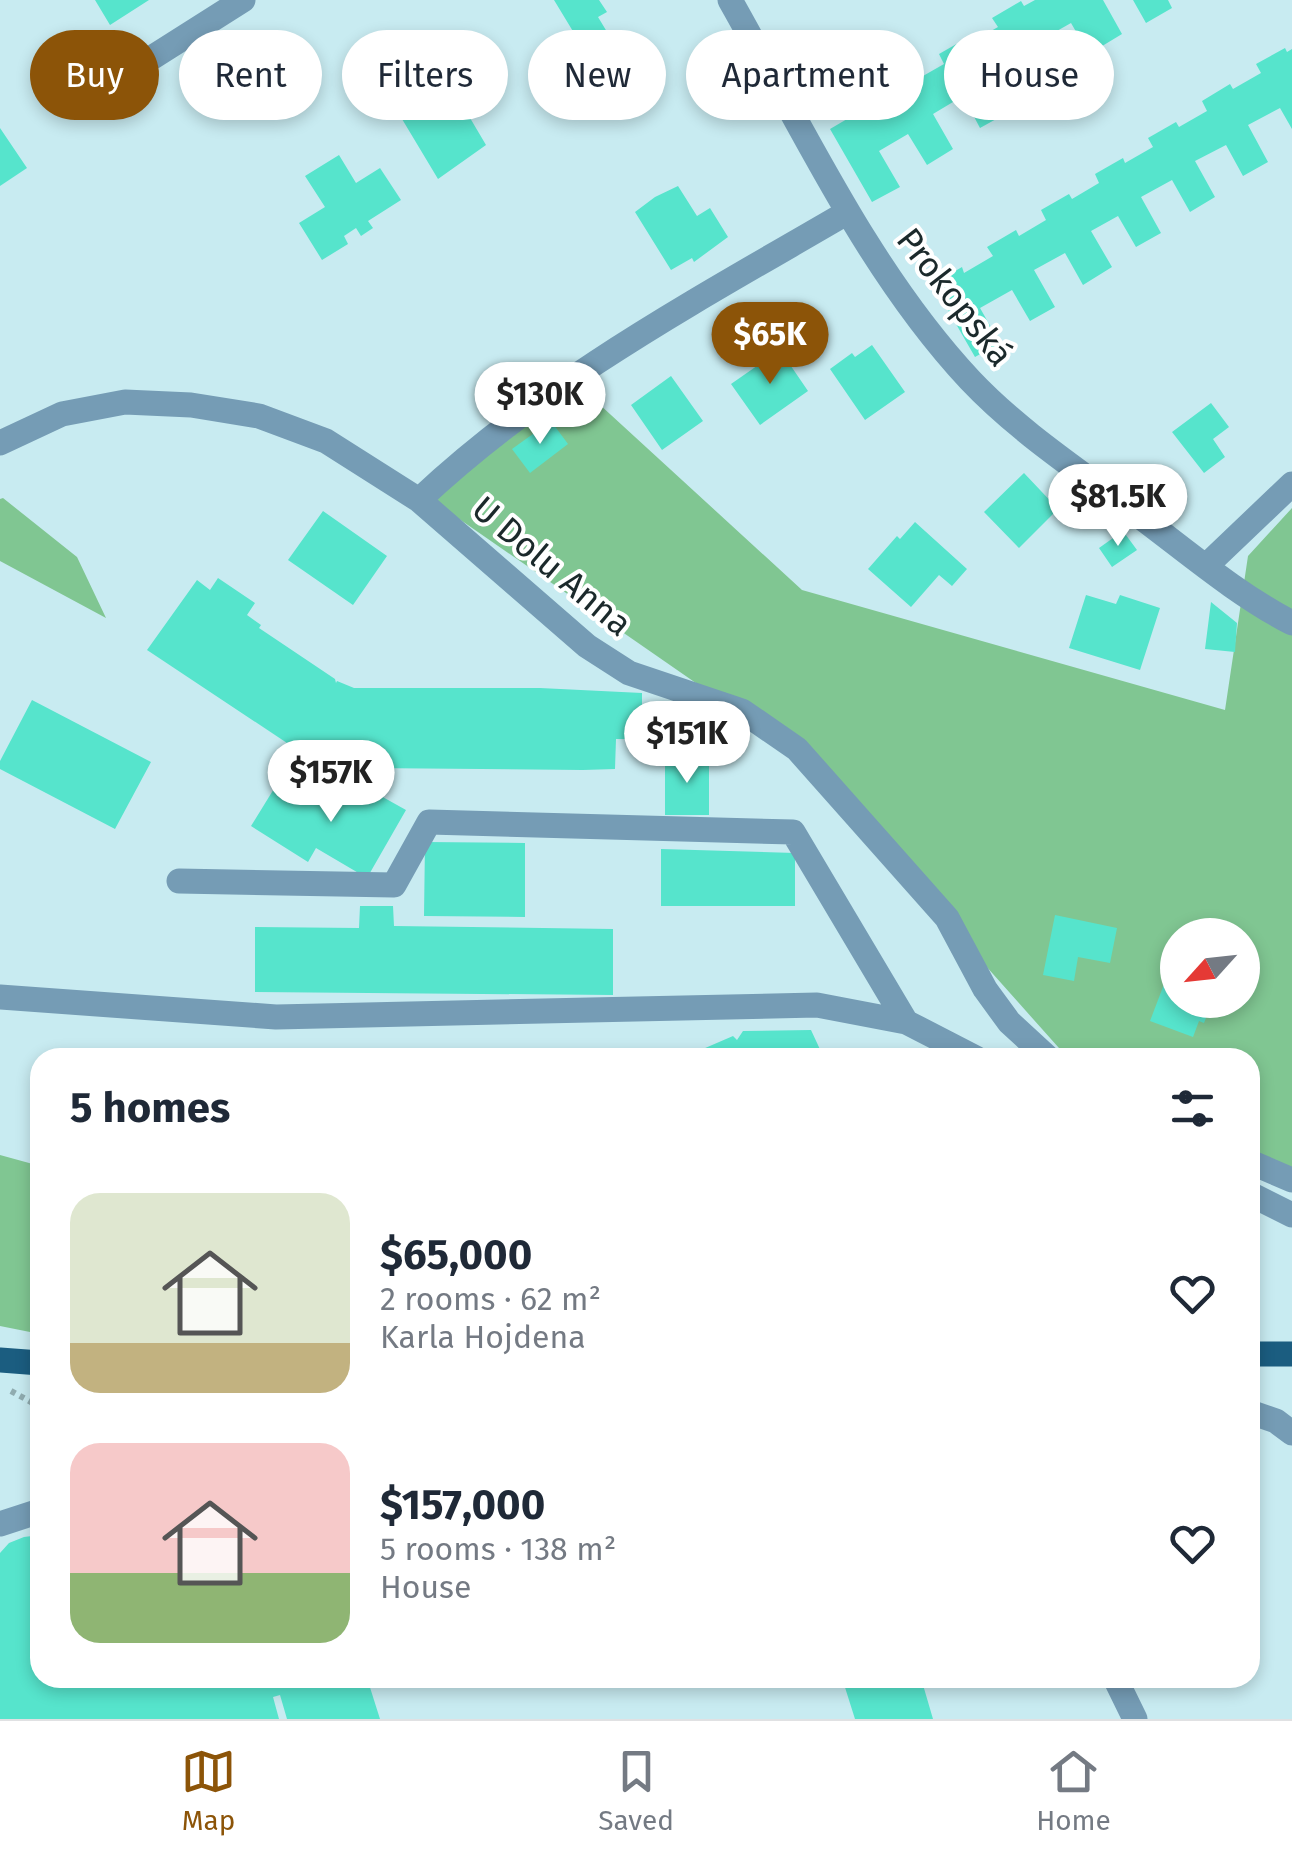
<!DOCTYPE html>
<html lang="en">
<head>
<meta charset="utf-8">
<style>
	body { margin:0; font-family:"Fira Sans",sans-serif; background:#f2f2f3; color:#1f2937; height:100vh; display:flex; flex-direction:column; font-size:38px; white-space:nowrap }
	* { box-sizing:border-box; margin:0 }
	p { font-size:32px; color:#747a83 }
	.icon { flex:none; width:55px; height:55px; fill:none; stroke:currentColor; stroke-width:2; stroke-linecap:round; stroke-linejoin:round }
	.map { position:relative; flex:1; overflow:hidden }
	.details { position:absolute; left:30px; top:1048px; width:1230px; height:640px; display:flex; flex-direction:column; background:#fff; border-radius:30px; box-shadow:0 5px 15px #0003 }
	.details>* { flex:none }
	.top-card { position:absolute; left:30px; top:30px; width:1232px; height:90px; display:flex; gap:20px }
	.needle { width:65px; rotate:243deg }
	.controls { position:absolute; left:1160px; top:918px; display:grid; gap:20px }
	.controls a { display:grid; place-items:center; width:100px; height:100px; border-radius:50%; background:#fff; box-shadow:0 5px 15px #0003; font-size:50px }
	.price { position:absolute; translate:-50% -85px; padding:0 22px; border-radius:35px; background:#fff; color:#222; font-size:32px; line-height:65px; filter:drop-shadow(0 2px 5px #0008) }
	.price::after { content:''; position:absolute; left:50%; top:60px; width:30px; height:22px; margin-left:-15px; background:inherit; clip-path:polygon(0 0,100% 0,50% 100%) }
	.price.selected { background:#8c5408; color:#fff }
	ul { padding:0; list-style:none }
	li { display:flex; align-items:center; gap:30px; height:250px; padding:0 40px }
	li span { display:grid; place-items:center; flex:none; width:280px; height:200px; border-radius:30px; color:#555 }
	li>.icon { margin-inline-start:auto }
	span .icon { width:120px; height:120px; fill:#fffc; stroke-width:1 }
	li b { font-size:42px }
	h2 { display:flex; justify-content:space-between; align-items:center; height:120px; padding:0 40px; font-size:42px }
	.chip { padding:0 35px; border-radius:45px; background:#fff; box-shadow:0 5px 15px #0003; font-size:35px; line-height:90px }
	.chip.selected { background:#8c5408; color:#fff }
	.tabs { display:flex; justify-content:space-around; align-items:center; height:140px; border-top:2px solid #e0e1e3; background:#fff; font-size:28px; color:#747a83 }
	.tabs a { display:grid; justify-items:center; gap:5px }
	.tabs .selected { color:#8c5408 }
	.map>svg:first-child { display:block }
	.green { fill:#80c692; fill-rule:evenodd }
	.building { fill:#56e4cc }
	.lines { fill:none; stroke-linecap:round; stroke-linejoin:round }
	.path { stroke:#90acb0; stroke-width:6; stroke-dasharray:5 5; stroke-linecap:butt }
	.minor { stroke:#759cb5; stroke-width:25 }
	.major { stroke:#1b5d80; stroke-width:25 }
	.labels { text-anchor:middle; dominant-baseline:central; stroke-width:8; stroke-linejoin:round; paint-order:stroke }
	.street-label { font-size:35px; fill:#1b292b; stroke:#fff }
</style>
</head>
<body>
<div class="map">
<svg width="1292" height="1719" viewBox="0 0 1292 1719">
	<rect width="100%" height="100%" fill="#c8ebf1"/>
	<path class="green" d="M 575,382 L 802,590 L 1225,710 L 1248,556 L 1292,508 L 1292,1177 L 1250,1155 L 1250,1058 L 1067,1057 L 794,751 L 426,496 ZM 1178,935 L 1242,935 L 1242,1000 L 1178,1000 Z
		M 3,498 L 77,557 L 106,618 L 0,561 L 0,499 Z
		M 0,1155 L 40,1166 L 40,1334 L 0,1326 Z"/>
	<path class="building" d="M 95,0 L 149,0 L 110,25 Z
		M 554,0 L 599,0 L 607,12 L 598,17 L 621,55 L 600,68 L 592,55 L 589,57 L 580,43 L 583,40 L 577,30 L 574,33 Z
		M 1035,0 L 1103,0 L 1122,34 L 1089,54 L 1071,23 L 1041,40 L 1061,76 L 1035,91 L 1016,59 L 986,77 L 1007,113 L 980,128 L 963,96 L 933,114 L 953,149 L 927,165 L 908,134 L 879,151 L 900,187 L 872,202 L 830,129 L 859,112 L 862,117 L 890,101 L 885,92 L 913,75 L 916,80 L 944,64 L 939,54 L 967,38 L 970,43 L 998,27 L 992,18 L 1021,1 L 1024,6 Z
		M 1133,0 L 1168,0 L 1172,8 L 1146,23 Z
		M 1285,48 L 1287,52 L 1292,49 L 1292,129 L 1280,108 L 1248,125 L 1268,162 L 1243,176 L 1226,145 L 1195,161 L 1215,197 L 1190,212 L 1172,180 L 1141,197 L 1161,233 L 1136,247 L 1118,216 L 1091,231 L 1112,267 L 1083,285 L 1065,253 L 1034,270 L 1055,307 L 1030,321 L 1012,290 L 980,308 L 1000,343 L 975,357 L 933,284 L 962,267 L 964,273 L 993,256 L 987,247 L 1016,230 L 1019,236 L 1046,220 L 1041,210 L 1069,194 L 1072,199 L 1099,183 L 1095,174 L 1123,158 L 1125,163 L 1153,147 L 1148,138 L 1176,122 L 1179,127 L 1207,111 L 1202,101 L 1230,84 L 1233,89 L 1261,73 L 1256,64 Z
		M 450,84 L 486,145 L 438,179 L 399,114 Z
		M 0,128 L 27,168 L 0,186 Z
		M 339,155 L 356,183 L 380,168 L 401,200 L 368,221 L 373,228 L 361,236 L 356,228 L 344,236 L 348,244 L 322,260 L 299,223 L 325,207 L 305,176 Z
		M 678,186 L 697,216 L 710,208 L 728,237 L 694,262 L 692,258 L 671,270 L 635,212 L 655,197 Z
		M 872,345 L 905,392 L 865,420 L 830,369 L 852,353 L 855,357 Z
		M 780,350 L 808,391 L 760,425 L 731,384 Z
		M 671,376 L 703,421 L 662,450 L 631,405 Z
		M 1211,403 L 1229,427 L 1213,439 L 1225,457 L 1204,473 L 1172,432 Z
		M 551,421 L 568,444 L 530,473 L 512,449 Z
		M 1024,473 L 1058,509 L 1019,548 L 984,512 Z
		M 323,511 L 387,556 L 353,605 L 288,560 Z
		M 915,522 L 967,569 L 952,586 L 939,575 L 911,607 L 868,569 L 897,536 L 900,539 Z
		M 1123,531 L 1137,550 L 1112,567 L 1099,548 Z
		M 218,578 L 255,603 L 247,615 L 261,625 L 259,628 L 335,679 L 336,683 L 337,681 L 354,688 L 540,688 L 642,693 L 642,721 L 664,721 L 664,713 L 708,713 L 708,723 L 735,724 L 735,741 L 616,739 L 615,769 L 583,770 L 367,768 L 319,758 L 290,745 L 147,650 L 197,580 L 210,590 Z
		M 1086,595 L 1116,604 L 1120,595 L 1160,608 L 1140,670 L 1069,648 Z
		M 1211,602 L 1237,623 L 1235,652 L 1205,649 Z
		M 32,700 L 151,762 L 115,829 L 0,769 L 0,761 Z
		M 665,757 L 709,758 L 709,815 L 665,815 Z
		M 280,779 L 336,813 L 354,781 L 406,810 L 367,878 L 316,848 L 308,862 L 251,826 Z
		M 425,842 L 525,843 L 525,917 L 424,916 Z
		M 661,849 L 795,853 L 795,906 L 661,906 Z
		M 360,906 L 393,906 L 394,926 L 613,929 L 613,995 L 255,992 L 255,927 L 359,928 Z
		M 1055,915 L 1117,928 L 1110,963 L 1078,957 L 1074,981 L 1043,975 Z
		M 1177,950 L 1178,1000 L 1206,1000 L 1203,1008 L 1209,1010 L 1204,1023 L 1199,1021 L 1193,1037 L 1150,1021 Z
		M 811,1030 L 824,1058 L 682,1058 L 733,1036 L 737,1040 L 743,1031 Z
		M 40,1535 L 40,1678 L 367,1678 L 380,1719 L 287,1719 L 280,1695 L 273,1697 L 279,1719 L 0,1719 L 0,1553 L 9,1543 L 24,1537 Z
		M 842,1678 L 921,1678 L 933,1719 L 855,1719 Z"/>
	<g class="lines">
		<path class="path" d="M 11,1391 L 31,1402 L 40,1412"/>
		<path class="minor" d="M 730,0 C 802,127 869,272 970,380 C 1020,433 1084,474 1142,518 C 1190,554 1238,595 1292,623
			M 153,57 L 243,0
			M 0,443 L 62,414 L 125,402 L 191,405 L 259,416 L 326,441 L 419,500 L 587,646 L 629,673 L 742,711 L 797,749 L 947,918 L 985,989 L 1009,1022 L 1048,1058
			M 419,500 C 545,381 699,299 848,212
			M 1206,566 L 1292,484
			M 179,881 L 394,885 L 429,822 L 793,832 L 906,1022
			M 0,997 L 276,1017 L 817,1005 L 906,1022 L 976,1058
			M 1250,1162 L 1292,1180
			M 1250,1194 L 1292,1215
			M 1250,1412 L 1276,1421 L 1292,1433
			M 0,1524 L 40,1511
			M 1115,1678 L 1135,1719"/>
		<path class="major" d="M 1250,1354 L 1292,1354
			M 0,1360 L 40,1363"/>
	</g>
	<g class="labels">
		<g class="street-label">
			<text transform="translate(955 297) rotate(52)">Prokopská</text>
			<text transform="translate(552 566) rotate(40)">U Dolu Anna</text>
		</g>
	</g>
</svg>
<div class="controls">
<a><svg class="needle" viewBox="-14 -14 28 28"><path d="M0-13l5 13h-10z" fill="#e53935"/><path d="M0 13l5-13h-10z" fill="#747a83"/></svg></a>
</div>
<b class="price selected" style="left:770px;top:387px">$65K</b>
<b class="price" style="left:540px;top:447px">$130K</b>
<b class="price" style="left:1118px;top:549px">$81.5K</b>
<b class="price" style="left:687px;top:786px">$151K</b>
<b class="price" style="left:331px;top:825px">$157K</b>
<div class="top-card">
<a class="chip selected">Buy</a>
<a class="chip">Rent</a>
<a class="chip">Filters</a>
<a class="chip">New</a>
<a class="chip">Apartment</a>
<a class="chip">House</a>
</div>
<section class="details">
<h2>5 homes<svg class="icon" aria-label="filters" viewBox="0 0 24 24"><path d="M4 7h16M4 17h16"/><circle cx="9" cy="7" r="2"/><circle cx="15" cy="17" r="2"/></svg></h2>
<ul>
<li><span style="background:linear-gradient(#dfe7d0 75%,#c2b280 0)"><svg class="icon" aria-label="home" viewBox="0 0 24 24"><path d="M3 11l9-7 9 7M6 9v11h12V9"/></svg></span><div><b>$65,000</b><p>2 rooms · 62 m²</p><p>Karla Hojdena</p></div><svg class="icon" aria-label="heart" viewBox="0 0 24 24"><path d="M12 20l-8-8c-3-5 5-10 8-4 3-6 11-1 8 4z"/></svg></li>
<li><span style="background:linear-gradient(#f6c9c9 65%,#8fb573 0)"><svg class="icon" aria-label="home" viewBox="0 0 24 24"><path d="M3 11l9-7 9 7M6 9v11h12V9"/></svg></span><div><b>$157,000</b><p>5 rooms · 138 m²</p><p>House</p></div><svg class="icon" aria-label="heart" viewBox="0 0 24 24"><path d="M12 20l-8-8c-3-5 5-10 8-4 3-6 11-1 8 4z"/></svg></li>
</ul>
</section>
</div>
<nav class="tabs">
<a class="selected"><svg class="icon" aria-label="map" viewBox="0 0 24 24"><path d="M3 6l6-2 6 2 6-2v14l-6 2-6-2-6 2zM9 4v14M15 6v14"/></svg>Map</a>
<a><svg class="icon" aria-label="saved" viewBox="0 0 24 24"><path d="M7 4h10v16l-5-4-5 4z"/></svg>Saved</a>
<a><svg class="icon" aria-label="home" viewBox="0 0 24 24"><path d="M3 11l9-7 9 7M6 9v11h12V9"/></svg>Home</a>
</nav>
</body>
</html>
